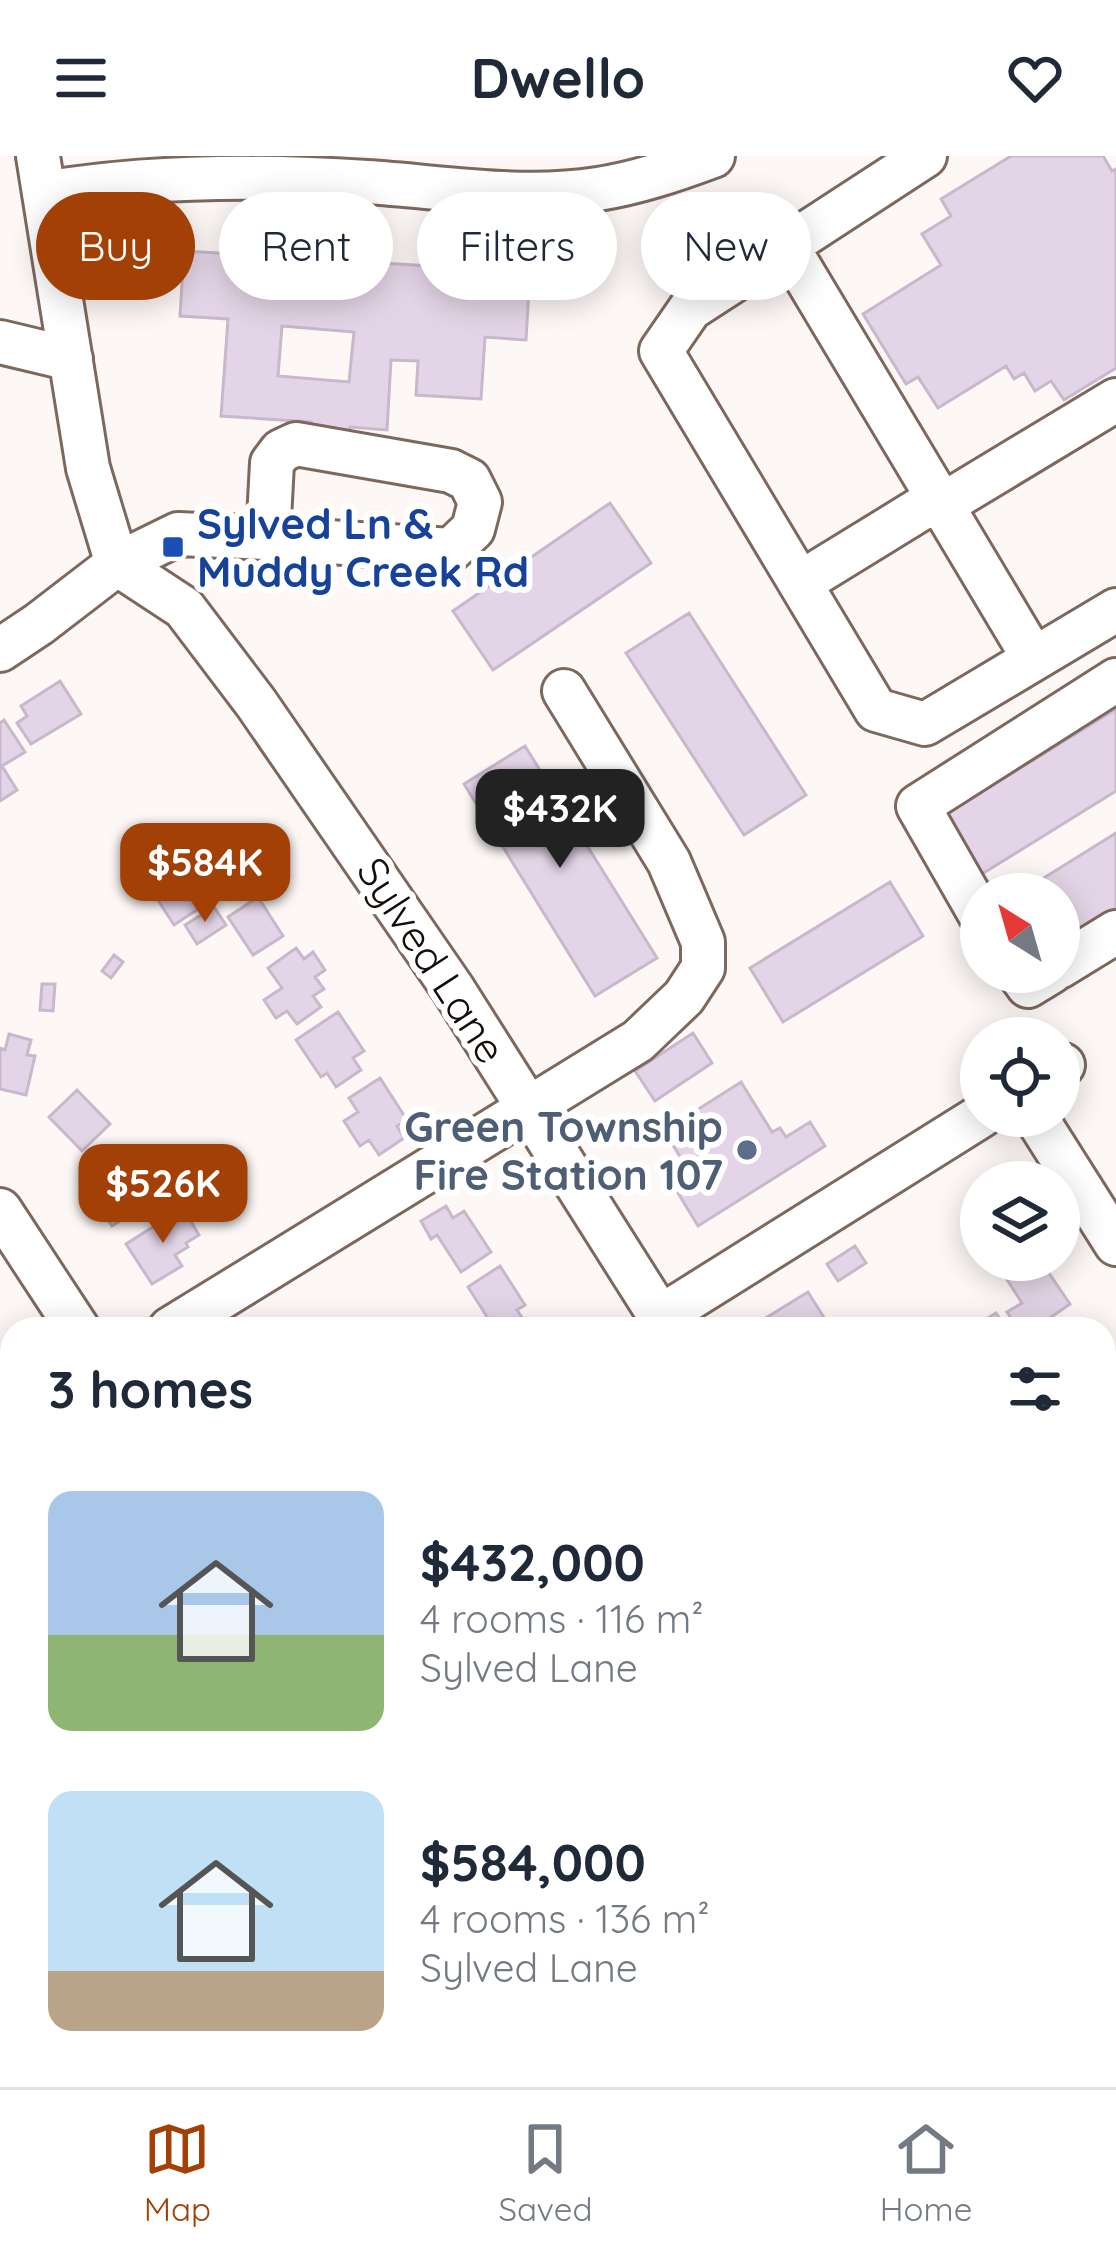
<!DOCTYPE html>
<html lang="en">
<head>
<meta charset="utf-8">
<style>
	body { margin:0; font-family:Quicksand,sans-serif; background:#f2f2f3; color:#1f2937; height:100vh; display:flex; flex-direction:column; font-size:45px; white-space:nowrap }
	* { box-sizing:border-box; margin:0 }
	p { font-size:39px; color:#747a83 }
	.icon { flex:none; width:66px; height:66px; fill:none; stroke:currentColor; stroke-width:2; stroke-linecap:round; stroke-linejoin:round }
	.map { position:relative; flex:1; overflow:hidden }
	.drawer { position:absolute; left:0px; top:1161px; width:1116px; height:771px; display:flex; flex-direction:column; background:#fff; border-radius:36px 36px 0 0; box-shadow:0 6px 30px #0003 }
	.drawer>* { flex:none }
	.hud { position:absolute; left:36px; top:36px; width:1044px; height:108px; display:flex; gap:24px }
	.needle { width:78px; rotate:323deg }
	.fabs { position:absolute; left:960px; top:717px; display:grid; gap:24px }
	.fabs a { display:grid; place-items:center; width:120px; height:120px; border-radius:50%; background:#fff; box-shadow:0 6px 30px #0003; font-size:60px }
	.price { position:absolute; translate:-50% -102px; padding:0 27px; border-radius:24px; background:#a34006; color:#fff; font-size:39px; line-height:78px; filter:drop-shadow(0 3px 6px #0008) }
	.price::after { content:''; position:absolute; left:50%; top:72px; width:36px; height:27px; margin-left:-18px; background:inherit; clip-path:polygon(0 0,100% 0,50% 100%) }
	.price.selected { background:#222; color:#fff }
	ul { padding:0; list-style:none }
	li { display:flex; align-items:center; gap:36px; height:300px; padding:0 48px }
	li span { display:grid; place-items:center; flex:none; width:336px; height:240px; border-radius:24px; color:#555 }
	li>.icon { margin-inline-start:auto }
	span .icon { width:144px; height:144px; fill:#fffc; stroke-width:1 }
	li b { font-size:51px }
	h2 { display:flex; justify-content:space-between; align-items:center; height:144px; padding:0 48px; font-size:51px }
	.chip { padding:0 42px; border-radius:54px; background:#fff; box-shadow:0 6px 30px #0003; font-size:42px; line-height:108px }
	.chip.selected { background:#a34006; color:#fff }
	header { display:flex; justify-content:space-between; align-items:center; height:156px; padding:0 48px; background:#fff; font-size:54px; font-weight:800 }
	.menu { display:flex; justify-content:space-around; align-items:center; height:168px; border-top:3px solid #e0e1e3; background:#fff; font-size:33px; color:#747a83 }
	.menu a { display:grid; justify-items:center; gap:6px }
	.menu .selected { color:#a34006 }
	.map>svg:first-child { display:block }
	.building { fill:#e4d4e7; stroke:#c8b8ca; stroke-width:3; fill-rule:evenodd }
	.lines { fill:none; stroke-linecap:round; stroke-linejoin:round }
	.minor-casing { stroke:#7d685d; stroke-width:48 }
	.minor { stroke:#fff; stroke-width:42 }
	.transit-dot { fill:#1a4fb4; stroke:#fff; stroke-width:4.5 }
	.service-dot { fill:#5c6f8a; stroke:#fff; stroke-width:4.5 }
	.labels { text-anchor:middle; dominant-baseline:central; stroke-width:12; stroke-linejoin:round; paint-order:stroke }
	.transit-label { font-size:42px; font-weight:bold; fill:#164399; stroke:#fff; text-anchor:start }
	.street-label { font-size:42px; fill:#130c08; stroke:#fff }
	.service-label { font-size:42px; font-weight:bold; fill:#4e5e75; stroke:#fff; text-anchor:end }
</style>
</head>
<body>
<header><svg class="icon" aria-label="menu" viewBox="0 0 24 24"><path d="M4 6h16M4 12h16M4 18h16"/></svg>Dwello<svg class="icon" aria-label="heart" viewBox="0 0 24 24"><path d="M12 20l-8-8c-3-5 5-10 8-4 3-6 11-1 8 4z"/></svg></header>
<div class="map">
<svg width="1116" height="1931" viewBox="0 0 1116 1931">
	<rect width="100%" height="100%" fill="#fdf8f6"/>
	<path class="building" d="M 1011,0 L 1103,0 L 1112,15 L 1116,13 L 1116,212 L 1064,244 L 1051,225 L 1035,235 L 1024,217 L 1014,223 L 1006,210 L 938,252 L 918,221 L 906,228 L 863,158 L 941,109 L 922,78 L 951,60 L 941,43 Z
		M 184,95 L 530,116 L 526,184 L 485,181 L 481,243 L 416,239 L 418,205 L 391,204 L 387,274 L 350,271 L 348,301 L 309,299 L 311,266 L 221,260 L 228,163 L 180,160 ZM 282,170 L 354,176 L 349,226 L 278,220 Z
		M 610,347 L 651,407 L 493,514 L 453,455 Z
		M 689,457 L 806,639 L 744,679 L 626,497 Z
		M 60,525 L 81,558 L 31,588 L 17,567 L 27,560 L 21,550 Z
		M 1116,553 L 1116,635 L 982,718 L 946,658 Z
		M 4,564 L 25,596 L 2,610 L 17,634 L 0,645 L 0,567 Z
		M 525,590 L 657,802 L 595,840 L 464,628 Z
		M 1116,677 L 1116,757 L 1059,792 L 1059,738 L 1018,738 Z
		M 187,680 L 195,692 L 201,687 L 230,732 L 174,769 L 154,738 L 167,729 L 151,704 Z
		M 890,726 L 923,780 L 783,866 L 750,812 Z
		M 258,741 L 283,780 L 253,799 L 228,761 Z
		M 214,751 L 226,769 L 197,788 L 185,769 Z
		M 296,792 L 304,803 L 313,796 L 325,814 L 315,821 L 324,833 L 313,840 L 321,851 L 297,868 L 287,855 L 276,862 L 264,844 L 282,832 L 268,812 Z
		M 114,799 L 123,806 L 111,822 L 102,815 Z
		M 42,828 L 55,828 L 53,855 L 40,854 Z
		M 338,856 L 364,895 L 353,902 L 361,914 L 336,931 L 327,917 L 321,921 L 296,884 Z
		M 693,877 L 712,907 L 655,945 L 635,915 Z
		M 9,878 L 31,884 L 27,899 L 35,900 L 26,939 L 0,933 L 0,892 L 5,894 Z
		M 380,922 L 407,964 L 397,970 L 404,982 L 379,999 L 369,984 L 360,990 L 344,965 L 358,956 L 349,942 Z
		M 741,926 L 772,976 L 780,972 L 786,981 L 810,966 L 825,990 L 698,1070 L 678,1037 L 696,1026 L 664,975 Z
		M 77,934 L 110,968 L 82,995 L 49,961 Z
		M 119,1002 L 147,1048 L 112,1070 L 103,1056 L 100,1058 L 80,1026 Z
		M 981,1047 L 981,1086 L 963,1058 Z
		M 446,1050 L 453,1062 L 464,1055 L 491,1096 L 461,1116 L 437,1079 L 431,1083 L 421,1065 Z
		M 183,1052 L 199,1079 L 186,1087 L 188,1091 L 175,1099 L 182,1110 L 152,1128 L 126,1088 Z
		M 855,1090 L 866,1107 L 838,1125 L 827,1108 Z
		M 1026,1104 L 1040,1104 L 1070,1148 L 1034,1173 L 1018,1173 L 1007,1156 L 1022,1147 L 1004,1119 Z
		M 500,1110 L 525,1149 L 517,1154 L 525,1166 L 514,1173 L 482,1173 L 491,1167 L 468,1131 Z
		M 808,1136 L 828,1168 L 820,1173 L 759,1173 L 756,1168 Z
		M 996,1157 L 1006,1171 L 981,1173 L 978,1168 Z
		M 11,1211 L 12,1268 L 0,1276 L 0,1218 Z
		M 1116,1244 L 1116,1304 L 1104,1312 L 1104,1285 L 1109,1282 L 1104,1275 L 1104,1252 Z
		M 1104,1609 L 1116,1627 L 1116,1650 L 1104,1658 Z
		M 1116,1673 L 1116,1719 L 1104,1702 L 1104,1681 Z
		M 954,1920 L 1013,1920 L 1016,1926 L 1008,1931 L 960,1931 Z"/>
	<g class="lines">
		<g class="minor-casing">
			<path id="minor" d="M 38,0 L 88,312 L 117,408
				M 925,0 L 690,153 L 661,195 L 876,554 L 925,568 L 1116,454
				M 45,37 C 152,19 260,19 367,26 C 444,31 521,45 598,33 C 637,27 675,14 713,0
				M 787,90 L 942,349 L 922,352 L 800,427
				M 0,186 L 71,203
				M 117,408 L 184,452 L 256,547 L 453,833 L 668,1173
				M 0,494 L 39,468 L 117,408 L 178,378 L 268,382 L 451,394 L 473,373 L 480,346 L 469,324 L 451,315 L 296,288 L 281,295 L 272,307 L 268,382
				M 1034,503 L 942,349 L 1116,244
				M 981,760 L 918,650 L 1116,524
				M 1059,811 L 1116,776
				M 1018,816 L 1028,830 L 1051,816
				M 1059,912 L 1063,909
				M 1035,960 L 1116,1088
				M 0,1054 L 78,1173
				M 660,1161 L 981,960
				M 170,1173 L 638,885 L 684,841 L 703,812 L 703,786 L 669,706 L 564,535
				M 1104,1866 L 1116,1885
				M 552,1920 L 559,1931"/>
		</g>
		<use href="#minor" class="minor"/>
	</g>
	<rect class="transit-dot" x="161" y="379" width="24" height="24" rx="6"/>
	<circle class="service-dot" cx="747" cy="994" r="12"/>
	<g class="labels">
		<g class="transit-label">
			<text x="197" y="367">Sylved Ln &amp;<tspan x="197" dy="48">Muddy Creek Rd</tspan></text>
		</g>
		<g class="street-label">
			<text transform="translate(432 804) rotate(57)">Sylved Lane</text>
		</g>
		<g class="service-label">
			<text x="723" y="970">Green Township<tspan x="723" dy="48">Fire Station 107</tspan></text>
		</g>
	</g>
</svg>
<div class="fabs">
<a><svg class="needle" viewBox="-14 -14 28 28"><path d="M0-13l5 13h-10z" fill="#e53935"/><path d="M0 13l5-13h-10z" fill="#747a83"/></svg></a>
<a><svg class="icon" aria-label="locate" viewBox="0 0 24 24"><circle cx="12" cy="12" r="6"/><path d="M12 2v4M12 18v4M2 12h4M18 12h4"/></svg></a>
<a><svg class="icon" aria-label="layers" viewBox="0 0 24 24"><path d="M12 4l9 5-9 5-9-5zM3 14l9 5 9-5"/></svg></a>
</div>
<b class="price selected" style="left:560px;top:715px">$432K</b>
<b class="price" style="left:205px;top:769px">$584K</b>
<b class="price" style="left:163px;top:1090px">$526K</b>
<div class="hud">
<a class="chip selected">Buy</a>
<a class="chip">Rent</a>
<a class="chip">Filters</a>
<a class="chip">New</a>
</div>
<section class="drawer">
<h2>3 homes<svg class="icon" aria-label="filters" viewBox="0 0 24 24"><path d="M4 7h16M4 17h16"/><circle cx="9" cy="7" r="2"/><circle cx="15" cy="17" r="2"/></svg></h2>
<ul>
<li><span style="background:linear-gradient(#a9c7e8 60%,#8fb573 0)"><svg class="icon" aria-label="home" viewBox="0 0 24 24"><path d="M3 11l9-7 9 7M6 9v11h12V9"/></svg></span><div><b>$432,000</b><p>4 rooms · 116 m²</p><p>Sylved Lane</p></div></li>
<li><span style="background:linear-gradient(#bfe0f5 75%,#b9a48a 0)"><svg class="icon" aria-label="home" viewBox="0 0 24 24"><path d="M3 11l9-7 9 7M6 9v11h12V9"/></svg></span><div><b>$584,000</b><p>4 rooms · 136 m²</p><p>Sylved Lane</p></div></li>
</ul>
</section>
</div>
<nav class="menu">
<a class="selected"><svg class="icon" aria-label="map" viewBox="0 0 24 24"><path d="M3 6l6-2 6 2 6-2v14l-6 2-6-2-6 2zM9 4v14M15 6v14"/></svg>Map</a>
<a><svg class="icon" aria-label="saved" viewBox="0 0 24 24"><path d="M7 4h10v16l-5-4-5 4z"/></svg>Saved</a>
<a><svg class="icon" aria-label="home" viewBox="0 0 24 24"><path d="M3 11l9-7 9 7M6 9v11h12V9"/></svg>Home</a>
</nav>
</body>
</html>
